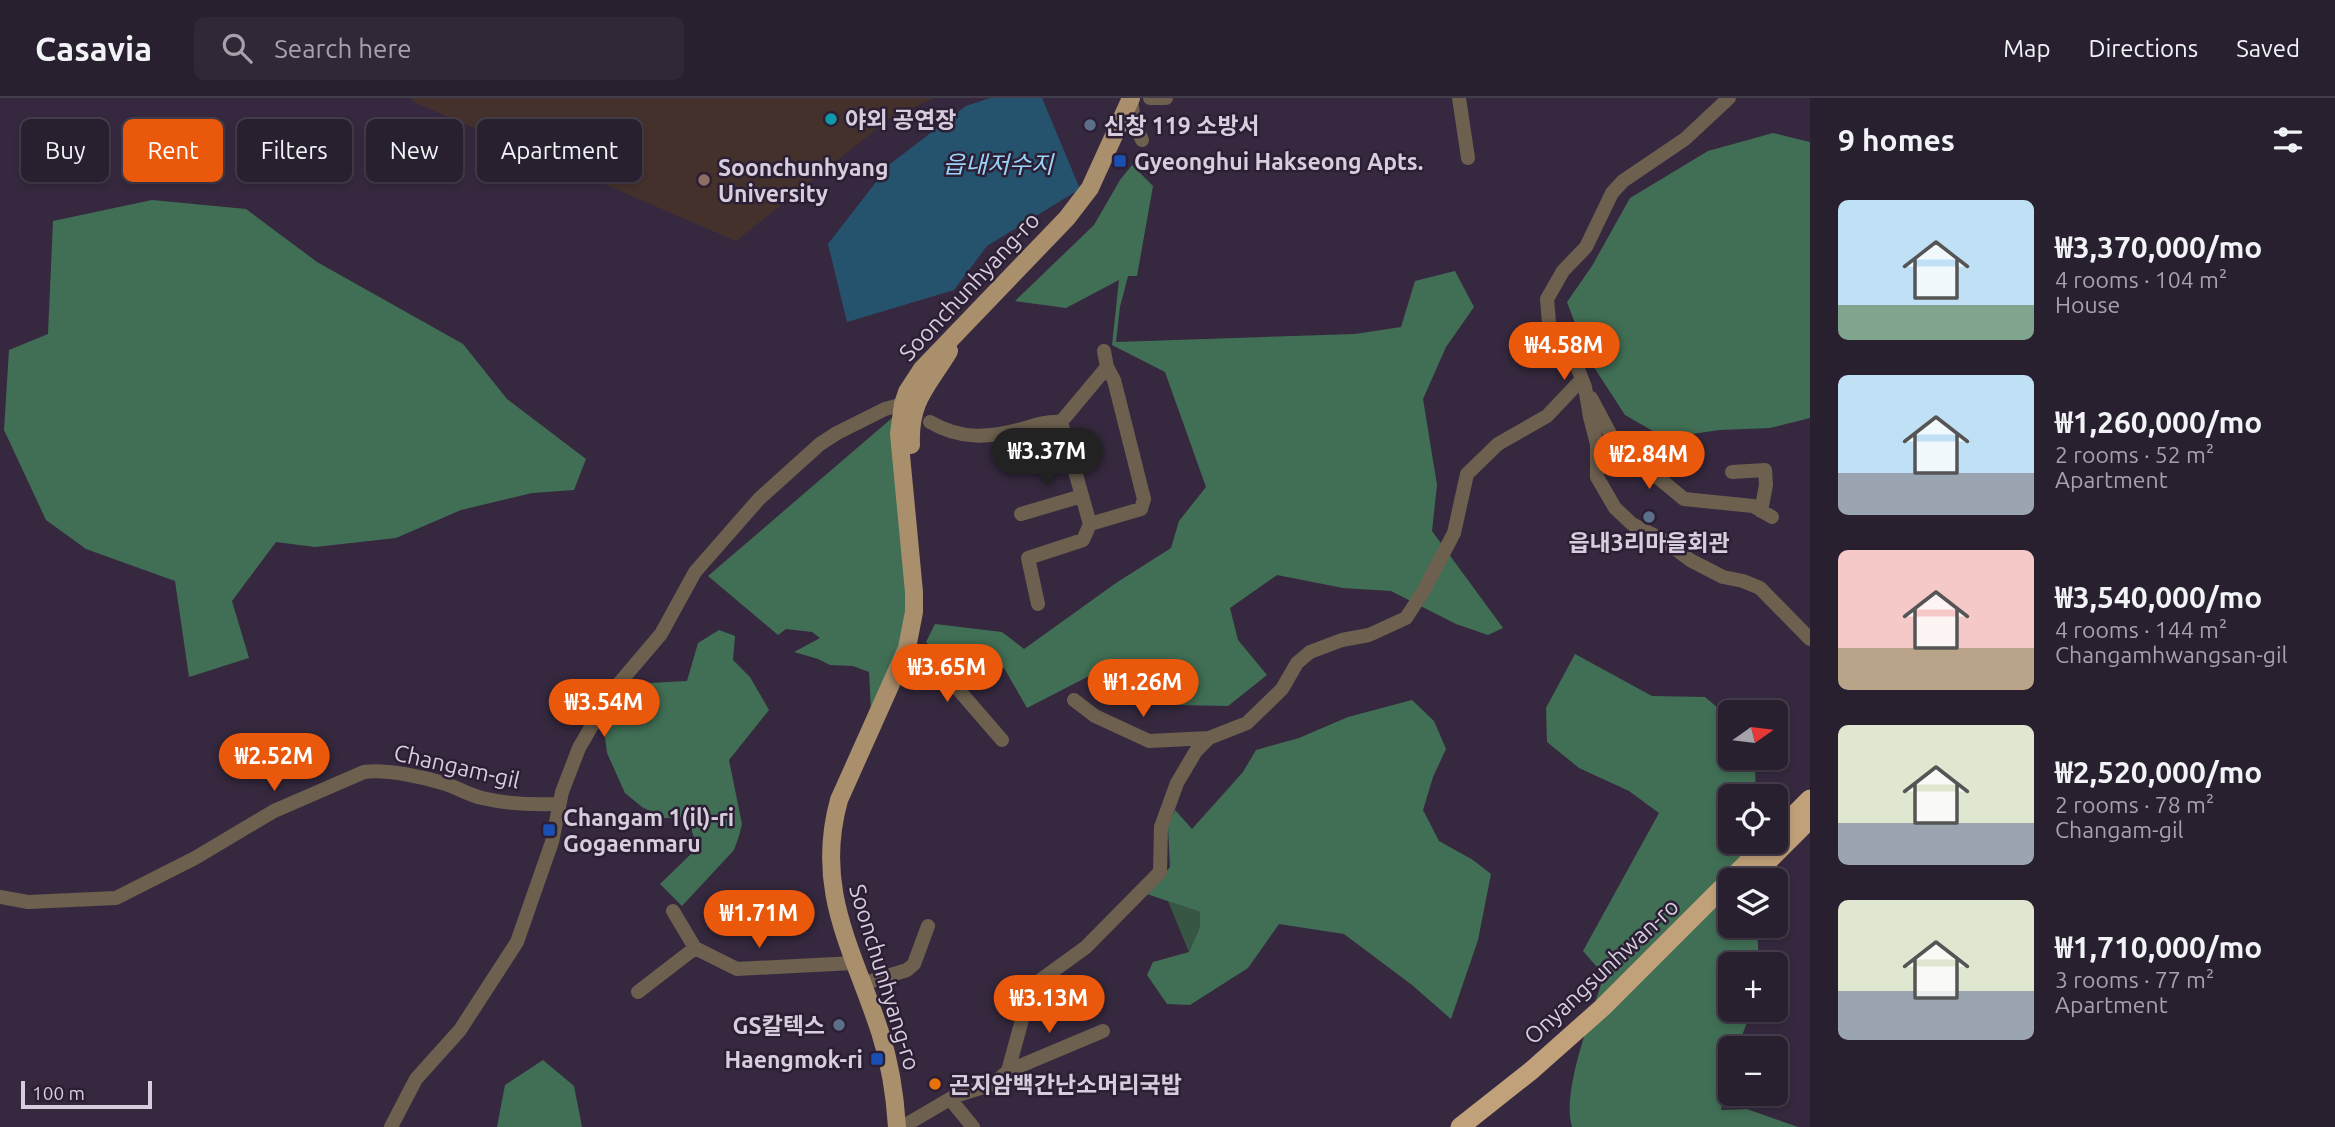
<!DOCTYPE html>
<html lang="en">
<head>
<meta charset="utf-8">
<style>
	body { margin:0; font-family:Ubuntu,"Noto Sans KR",sans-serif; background:#302737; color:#f1f3f6; height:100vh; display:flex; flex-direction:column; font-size:26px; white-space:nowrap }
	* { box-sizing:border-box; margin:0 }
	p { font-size:23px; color:#a5a2aa }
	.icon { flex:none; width:38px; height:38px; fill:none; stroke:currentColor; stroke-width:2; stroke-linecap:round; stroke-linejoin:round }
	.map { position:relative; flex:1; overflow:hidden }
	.panel { display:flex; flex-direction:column; background:#281f2f; width:525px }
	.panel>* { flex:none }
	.banner { position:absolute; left:21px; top:21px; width:665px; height:63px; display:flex; gap:14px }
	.needle { width:46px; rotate:76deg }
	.tools { position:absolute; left:1718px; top:602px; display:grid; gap:14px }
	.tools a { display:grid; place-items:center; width:70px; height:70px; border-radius:10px; background:#281f2f; box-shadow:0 4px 10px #0003,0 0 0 2px #443d4b; font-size:35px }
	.scale { position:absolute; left:21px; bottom:18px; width:131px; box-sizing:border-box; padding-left:7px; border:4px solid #d6cedc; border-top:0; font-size:19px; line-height:24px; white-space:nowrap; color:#d6cedc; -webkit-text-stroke:5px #2c1f35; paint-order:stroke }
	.price { position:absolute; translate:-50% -60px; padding:0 16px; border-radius:24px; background:#ea580c; color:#fff; font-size:23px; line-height:46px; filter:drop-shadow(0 2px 4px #0008) }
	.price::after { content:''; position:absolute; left:50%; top:42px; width:21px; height:16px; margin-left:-10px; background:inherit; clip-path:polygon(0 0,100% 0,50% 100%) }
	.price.selected { background:#222; color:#fff }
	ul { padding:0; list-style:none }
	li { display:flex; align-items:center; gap:21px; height:175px; padding:0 28px }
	li span { display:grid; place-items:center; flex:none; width:196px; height:140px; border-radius:10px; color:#555 }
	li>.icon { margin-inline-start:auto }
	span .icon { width:84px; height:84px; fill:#fffc; stroke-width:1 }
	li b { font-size:30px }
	h2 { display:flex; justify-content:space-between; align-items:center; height:84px; padding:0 28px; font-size:30px }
	.pill { padding:0 24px; border-radius:10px; background:#281f2f; box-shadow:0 4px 10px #0003,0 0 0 2px #443d4b; font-size:24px; line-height:63px }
	.pill.selected { background:#ea580c; color:#fff }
	header { display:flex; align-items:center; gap:42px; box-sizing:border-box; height:98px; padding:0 35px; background:#281f2f; border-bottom:2px solid #443d4b }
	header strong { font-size:33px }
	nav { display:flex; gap:38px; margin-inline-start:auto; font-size:24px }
	.search { width:490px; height:63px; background:#302737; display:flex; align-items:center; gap:18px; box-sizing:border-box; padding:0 24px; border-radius:10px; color:#a5a2aa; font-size:26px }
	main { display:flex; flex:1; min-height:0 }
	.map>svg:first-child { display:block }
	.education { fill:#45312c }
	.green { fill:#375744 }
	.forest { fill:#416f55 }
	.water { fill:#25536d }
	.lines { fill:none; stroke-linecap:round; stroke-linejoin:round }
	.minor { stroke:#6d604f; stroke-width:14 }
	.major { stroke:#aa8f6d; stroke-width:18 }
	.highway { stroke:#c1a179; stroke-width:19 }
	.culture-dot { fill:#0f9aa8; stroke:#2c1f35; stroke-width:2.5 }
	.service-dot { fill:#5c6f8a; stroke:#2c1f35; stroke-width:2.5 }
	.transit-dot { fill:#1a4fb4; stroke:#2c1f35; stroke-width:2.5 }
	.education-dot { fill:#8d6e63; stroke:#2c1f35; stroke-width:2.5 }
	.food-dot { fill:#e8710a; stroke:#2c1f35; stroke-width:2.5 }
	.labels { text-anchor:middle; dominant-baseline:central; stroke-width:5; stroke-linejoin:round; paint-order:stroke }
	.poi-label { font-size:23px; font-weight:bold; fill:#d6cedc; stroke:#2c1f35; text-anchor:start }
	.street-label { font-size:23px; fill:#d6cedc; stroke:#2c1f35 }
	.water-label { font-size:24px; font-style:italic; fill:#9bd4f8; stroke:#2c1f35 }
</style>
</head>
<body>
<header>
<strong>Casavia</strong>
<div class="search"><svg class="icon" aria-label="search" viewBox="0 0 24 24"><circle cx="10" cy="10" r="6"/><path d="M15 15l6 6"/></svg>Search here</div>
<nav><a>Map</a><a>Directions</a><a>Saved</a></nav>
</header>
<main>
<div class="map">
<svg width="1810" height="1029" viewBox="0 0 1810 1029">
	<rect width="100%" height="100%" fill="#36293f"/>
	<path class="education" d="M 411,0 L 934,0 L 889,21 L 736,143 L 414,4 Z"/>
	<path class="green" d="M 1168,803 L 1200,814 L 1200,829 L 1189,854 Z"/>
	<path class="forest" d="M 1773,35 L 1810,44 L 1810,320 L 1770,330 L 1719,332 L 1665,340 L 1625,317 L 1588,260 L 1567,204 L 1592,168 L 1630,100 L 1708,53 Z
		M 1132,67 L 1153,88 L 1137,178 L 1128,178 L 1120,209 L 1116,244 L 1355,236 L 1401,229 L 1415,183 L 1455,173 L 1474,209 L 1446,249 L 1423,301 L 1437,387 L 1432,433 L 1503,530 L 1488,537 L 1456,526 L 1391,493 L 1343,490 L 1277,477 L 1230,510 L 1238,542 L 1267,577 L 1228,608 L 1178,607 L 1131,581 L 1091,577 L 1027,610 L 1004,570 L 984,573 L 995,561 L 961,550 L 966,583 L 926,544 L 935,526 L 1002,534 L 1024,551 L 1116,485 L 1171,450 L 1179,423 L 1206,389 L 1165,274 L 1112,247 L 1119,182 L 1066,210 L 1015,203 L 1094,127 L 1120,82 Z
		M 152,102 L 246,111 L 317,164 L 463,246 L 507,301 L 586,361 L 574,392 L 532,395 L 461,412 L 396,440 L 315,449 L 276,444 L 232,503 L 249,560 L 189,579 L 175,483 L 86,451 L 46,422 L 4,332 L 9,252 L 48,236 L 53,123 Z
		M 892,320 L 908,505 L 900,550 L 871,612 L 869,574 L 853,568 L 830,567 L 818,561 L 794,554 L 820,540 L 812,534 L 786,531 L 778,537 L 708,478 Z
		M 719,532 L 735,538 L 733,562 L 750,579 L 769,612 L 729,662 L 742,726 L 739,738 L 734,752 L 682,808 L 660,786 L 691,756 L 696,745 L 687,719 L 664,720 L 642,709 L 625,695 L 607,655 L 605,639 L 625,603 L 649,585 L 687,583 L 698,545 Z
		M 1575,556 L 1652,598 L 1705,599 L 1731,621 L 1731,660 L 1753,660 L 1755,669 L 1756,698 L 1731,698 L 1731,744 L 1756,744 L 1731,782 L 1731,828 L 1757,828 L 1759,866 L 1731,866 L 1731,912 L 1752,912 L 1737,950 L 1731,950 L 1731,965 L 1721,1012 L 1747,1011 L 1798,1029 L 1572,1029 C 1561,993 1593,914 1604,877 L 1583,853 L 1659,715 L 1629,693 L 1579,670 L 1547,644 L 1546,610 Z
		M 1412,602 L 1434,623 L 1446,651 L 1433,679 L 1423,712 L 1439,743 L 1473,762 L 1491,776 L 1478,842 L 1451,921 L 1412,887 L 1344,836 L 1279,826 L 1248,870 L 1190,907 L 1167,906 L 1147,877 L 1153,864 L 1189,854 L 1200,829 L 1200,814 L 1147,796 L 1170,769 L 1168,729 L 1175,712 L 1192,731 L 1243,674 L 1256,652 L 1299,640 L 1348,619 Z
		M 543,962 L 574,988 L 582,1029 L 497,1029 L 505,987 Z"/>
	<path class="water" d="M 990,0 L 1042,0 L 1080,91 L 987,148 L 954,192 L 847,224 L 828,146 L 890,66 L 966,8 Z"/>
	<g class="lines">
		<path class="minor" d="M 1150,0 L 1166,0
			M 1459,0 L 1468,60
			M 1729,0 L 1685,41 L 1623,83 L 1612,95 L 1586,149 L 1563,173 L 1547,201 L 1549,225 L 1557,244 L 1573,258 L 1585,289 L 1590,319 L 1597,346 L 1597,379 L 1615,410 L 1632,426 L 1665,443 L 1690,462 L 1723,479 L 1743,483 L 1760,490 L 1810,541
			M 1131,1 L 1134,24 L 1142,42
			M 1591,300 L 1614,343 L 1684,401 L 1753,408 L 1772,419
			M 930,324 C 961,342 989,340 1022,331 C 1035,327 1047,323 1061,324 L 1107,269 L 1104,253
			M 1061,324 L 1090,426 L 1141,411 L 1144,401 L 1114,282 L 1107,269
			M 1732,374 L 1765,372 L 1766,387 L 1761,413
			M 1021,416 L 1082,398
			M 1038,506 L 1028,460 L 1083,442 L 1090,426
			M 907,550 L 931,560 L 1002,642
			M 1074,602 L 1095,618 L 1149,643 L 1209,640
			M 0,799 L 28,804 L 116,800 L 195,760 L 274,713 L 364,674 C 387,671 424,679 446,686 C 458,690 469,697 482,700 C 507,706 532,707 559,706
			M 673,813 L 695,850 L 737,871 L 854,865
			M 862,886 L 907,872 L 914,866 L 928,828
			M 638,894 L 695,850
			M 1008,973 L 1103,933
			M 950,1001 L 973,1029
			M 391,1029 L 416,981 L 460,932 L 517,844 L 552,744 L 562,694 L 579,650 L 610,596 L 661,536 L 695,474 L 759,401 L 820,346 L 837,335 L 885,311 L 903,306
			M 902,1029 L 955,998 L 993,986 L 1008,973 L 1031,889 L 1086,849 L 1160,774 L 1161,729 L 1177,685 L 1196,653 L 1209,640 L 1247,625 L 1282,591 L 1297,565 L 1310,554 L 1342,542 L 1369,537 L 1406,520 L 1423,494 L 1454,435 L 1467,376 L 1498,346 L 1547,318 L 1582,281"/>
		<path class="major" d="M 911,347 C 909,302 928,288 949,253
			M 897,1029 C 895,996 890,965 880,934 C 853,851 814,792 839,702 L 907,550 L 914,514 L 914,494 L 899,336 L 903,306 L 907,294 L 922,271 L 1067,120 L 1090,90 L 1131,0"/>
		<path class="highway" d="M 1776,735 L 1810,701
			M 1749,782 L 1810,721
			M 1460,1029 L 1532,972 L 1603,909 L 1768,744"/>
	</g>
	<circle class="culture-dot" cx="831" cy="21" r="7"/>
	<g class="service-dot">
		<circle cx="1090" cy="27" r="7"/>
		<circle cx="1649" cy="419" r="7"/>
		<circle cx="839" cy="927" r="7"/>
	</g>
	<g class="transit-dot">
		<rect x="1113" y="56" width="14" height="14" rx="3.5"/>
		<rect x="542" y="725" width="14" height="14" rx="3.5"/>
		<rect x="870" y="954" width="14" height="14" rx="3.5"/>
	</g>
	<circle class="education-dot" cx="704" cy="82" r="7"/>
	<circle class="food-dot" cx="935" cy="986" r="7"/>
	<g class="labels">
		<g class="poi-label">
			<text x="845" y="21">야외 공연장</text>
			<text x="1104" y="27">신창 119 소방서</text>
			<text x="1134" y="63">Gyeonghui Hakseong Apts.</text>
			<text x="718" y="69">Soonchunhyang<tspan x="718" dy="26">University</tspan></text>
			<text x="1649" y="444" text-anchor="middle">읍내3리마을회관</text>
			<text x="563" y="719">Changam 1(il)-ri<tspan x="563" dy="26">Gogaenmaru</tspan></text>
			<text x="825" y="927" text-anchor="end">GS칼텍스</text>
			<text x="863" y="961" text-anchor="end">Haengmok-ri</text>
			<text x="949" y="986">곤지암백간난소머리국밥</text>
		</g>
		<g class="street-label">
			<text transform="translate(969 188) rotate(-47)">Soonchunhyang-ro</text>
			<text transform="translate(457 668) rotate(13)">Changam-gil</text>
			<text transform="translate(1601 873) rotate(-43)">Onyangsunhwan-ro</text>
			<text transform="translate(885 879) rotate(73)">Soonchunhyang-ro</text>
		</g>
		<g class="water-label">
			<text x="998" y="66">읍내저수지</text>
		</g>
	</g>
</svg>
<div class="tools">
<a><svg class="needle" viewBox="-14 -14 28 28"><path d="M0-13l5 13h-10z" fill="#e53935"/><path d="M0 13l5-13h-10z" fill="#a5a2aa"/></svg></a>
<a><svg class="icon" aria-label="locate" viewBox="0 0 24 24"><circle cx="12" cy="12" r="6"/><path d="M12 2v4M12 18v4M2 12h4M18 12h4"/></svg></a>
<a><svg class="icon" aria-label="layers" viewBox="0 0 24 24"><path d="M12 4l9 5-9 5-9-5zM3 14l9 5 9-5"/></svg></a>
<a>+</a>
<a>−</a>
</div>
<div class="scale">100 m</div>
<b class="price" style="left:1564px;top:284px">₩4.58M</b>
<b class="price selected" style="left:1047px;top:390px">₩3.37M</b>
<b class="price" style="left:1649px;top:393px">₩2.84M</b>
<b class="price" style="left:947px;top:606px">₩3.65M</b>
<b class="price" style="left:1143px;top:621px">₩1.26M</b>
<b class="price" style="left:604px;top:641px">₩3.54M</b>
<b class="price" style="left:274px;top:695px">₩2.52M</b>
<b class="price" style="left:759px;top:852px">₩1.71M</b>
<b class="price" style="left:1049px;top:937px">₩3.13M</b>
<div class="banner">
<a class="pill">Buy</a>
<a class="pill selected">Rent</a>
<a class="pill">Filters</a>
<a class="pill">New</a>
<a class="pill">Apartment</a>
</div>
</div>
<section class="panel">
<h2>9 homes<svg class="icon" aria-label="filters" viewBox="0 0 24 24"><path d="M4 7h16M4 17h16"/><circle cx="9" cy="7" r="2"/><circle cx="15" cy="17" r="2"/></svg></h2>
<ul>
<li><span style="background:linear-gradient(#bfe0f5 75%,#7fa58c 0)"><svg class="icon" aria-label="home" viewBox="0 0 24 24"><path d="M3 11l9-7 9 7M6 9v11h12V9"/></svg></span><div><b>₩3,370,000/mo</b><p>4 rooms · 104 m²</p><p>House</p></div></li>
<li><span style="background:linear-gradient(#bfe0f5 70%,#9aa5b1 0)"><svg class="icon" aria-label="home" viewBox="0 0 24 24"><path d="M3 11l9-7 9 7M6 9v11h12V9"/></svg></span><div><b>₩1,260,000/mo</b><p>2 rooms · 52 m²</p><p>Apartment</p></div></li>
<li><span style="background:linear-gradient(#f6c9c9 70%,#b9a48a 0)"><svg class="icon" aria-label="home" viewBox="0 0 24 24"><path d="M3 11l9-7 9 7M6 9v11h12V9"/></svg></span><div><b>₩3,540,000/mo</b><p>4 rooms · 144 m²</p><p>Changamhwangsan-gil</p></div></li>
<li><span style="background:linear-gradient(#dfe7d0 70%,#9aa5b1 0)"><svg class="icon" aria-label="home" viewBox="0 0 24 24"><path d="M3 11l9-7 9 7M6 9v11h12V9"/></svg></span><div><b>₩2,520,000/mo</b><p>2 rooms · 78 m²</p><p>Changam-gil</p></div></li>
<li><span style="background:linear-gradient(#dfe7d0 65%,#9aa5b1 0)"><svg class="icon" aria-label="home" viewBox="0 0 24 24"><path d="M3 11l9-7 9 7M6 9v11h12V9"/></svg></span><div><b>₩1,710,000/mo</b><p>3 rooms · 77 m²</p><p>Apartment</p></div></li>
</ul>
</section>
</main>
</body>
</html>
